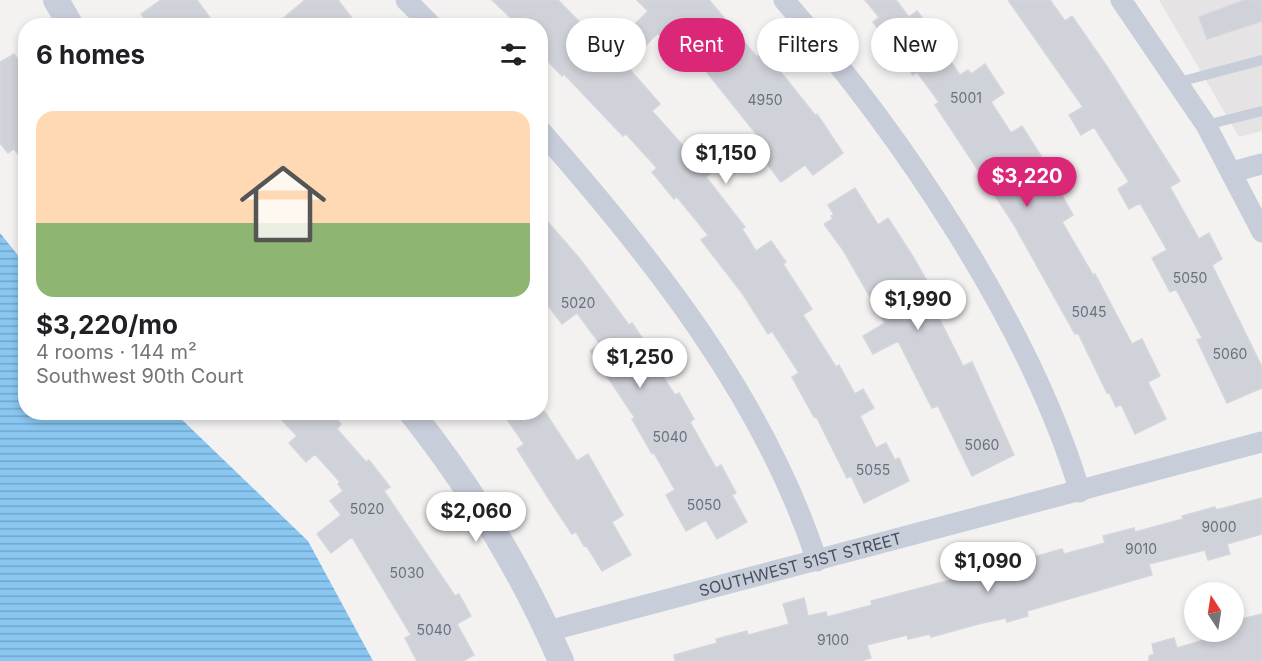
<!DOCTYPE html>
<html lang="en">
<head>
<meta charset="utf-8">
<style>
	body { margin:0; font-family:Inter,sans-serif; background:#f6f6f6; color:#202124; height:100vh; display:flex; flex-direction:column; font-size:22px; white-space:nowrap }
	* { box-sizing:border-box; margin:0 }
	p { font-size:20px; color:#757577 }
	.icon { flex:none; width:33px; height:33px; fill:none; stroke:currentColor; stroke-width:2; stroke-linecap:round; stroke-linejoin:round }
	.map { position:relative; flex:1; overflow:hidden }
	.side { position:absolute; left:18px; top:18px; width:530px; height:402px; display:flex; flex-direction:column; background:#fff; border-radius:24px; box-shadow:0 3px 9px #0003 }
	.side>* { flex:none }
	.banner { position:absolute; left:566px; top:18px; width:570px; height:54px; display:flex; gap:12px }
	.needle { width:39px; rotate:348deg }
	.buttons { position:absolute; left:1184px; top:582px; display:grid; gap:12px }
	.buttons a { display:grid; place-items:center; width:60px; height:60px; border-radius:50%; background:#fff; box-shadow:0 3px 9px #0003; font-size:30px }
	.price { position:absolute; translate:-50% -51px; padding:0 14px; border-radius:21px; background:#fff; color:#222; font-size:20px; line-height:39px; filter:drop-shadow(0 2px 3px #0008) }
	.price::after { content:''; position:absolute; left:50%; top:36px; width:18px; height:14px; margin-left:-9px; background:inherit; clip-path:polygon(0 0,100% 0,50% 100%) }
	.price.active { background:#db2777; color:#fff }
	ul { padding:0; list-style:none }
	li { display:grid; align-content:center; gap:12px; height:318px; padding:0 18px }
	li+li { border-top:2px solid #e0e0e0 }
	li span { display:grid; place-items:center; height:186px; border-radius:18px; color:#555 }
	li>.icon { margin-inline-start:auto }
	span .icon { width:108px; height:108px; fill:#fffc; stroke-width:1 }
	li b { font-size:26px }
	h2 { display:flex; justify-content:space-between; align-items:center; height:72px; padding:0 18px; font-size:26px }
	.tag { padding:0 21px; border-radius:27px; background:#fff; box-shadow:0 3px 9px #0003; font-size:21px; line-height:54px }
	.tag.active { background:#db2777; color:#fff }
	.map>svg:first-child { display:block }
	.education { fill:#e5e3e3 }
	.water { fill:url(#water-rules) }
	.building { fill:#d0d2d9; stroke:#d5d6dd; stroke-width:1.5 }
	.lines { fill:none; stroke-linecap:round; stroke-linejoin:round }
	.service { stroke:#c8cdda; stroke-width:10 }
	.minor { stroke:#c8cdda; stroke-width:21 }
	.tertiary { stroke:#c8cdda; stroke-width:26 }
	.labels { text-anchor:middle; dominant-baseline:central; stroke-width:6; stroke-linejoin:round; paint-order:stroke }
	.number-label { font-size:14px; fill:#6a707e }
	.street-label { font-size:16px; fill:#485060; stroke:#fff }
</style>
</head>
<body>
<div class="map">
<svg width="1262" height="661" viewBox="0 0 1262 661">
	<defs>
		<pattern id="water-rules" width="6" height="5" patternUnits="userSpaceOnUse" patternTransform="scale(1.5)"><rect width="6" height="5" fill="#89c7f2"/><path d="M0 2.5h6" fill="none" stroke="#72a4c7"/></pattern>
	</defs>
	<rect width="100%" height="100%" fill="#f4f2f1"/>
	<path class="education" d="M 1159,0 L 1262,0 L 1262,131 L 1239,137 Z"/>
	<path class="water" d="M 0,233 L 25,264 L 26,412 L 175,413 L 308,541 L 373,661 L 0,661 Z"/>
	<path class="building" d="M 161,0 L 197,0 L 216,26 L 150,26 L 141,14 Z
		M 305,0 L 338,0 L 358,26 L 274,26 Z
		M 492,0 L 558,0 L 608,51 L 648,11 L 637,0 L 709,0 L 757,57 L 764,51 L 815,115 L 817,114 L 843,153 L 813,175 L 805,165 L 781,182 L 761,156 L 769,150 L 690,51 L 680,59 L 658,33 L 626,65 L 660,104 L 652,111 L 694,158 L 701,153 L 714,170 L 706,177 L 745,227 L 742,229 L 756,251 L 771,241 L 786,262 L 783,264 L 812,309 L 803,315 L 836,367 L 839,365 L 855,394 L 863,389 L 874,408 L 860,416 L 876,448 L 886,443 L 895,460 L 899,458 L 909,481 L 864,503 L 851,476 L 847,478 L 816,416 L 814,417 L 792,377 L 799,373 L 772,331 L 768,334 L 742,293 L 701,240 L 708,235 L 677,197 L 674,199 L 652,172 L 657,168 L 626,134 L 623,136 L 564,74 L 562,76 L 540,53 L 540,26 L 519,26 Z
		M 865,0 L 896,0 L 909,17 L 917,11 L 927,24 L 931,21 L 942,35 L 936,40 L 960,75 L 968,70 L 971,74 L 985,64 L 1004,93 L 991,102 L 1011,133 L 1022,126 L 1041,156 L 1033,161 L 1056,198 L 1062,195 L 1073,215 L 1062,222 L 1093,275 L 1095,274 L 1132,344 L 1142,339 L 1160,376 L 1148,382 L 1166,419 L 1135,434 L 1121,404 L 1116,407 L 1109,392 L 1107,393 L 1078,333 L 1075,334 L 1013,223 L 935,105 L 939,102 L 917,72 L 913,75 L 873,22 L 879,17 Z
		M 1008,0 L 1050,0 L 1065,21 L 1072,16 L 1108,68 L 1180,181 L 1170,187 L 1199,239 L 1209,233 L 1222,259 L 1212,265 L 1262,367 L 1262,388 L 1227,403 L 1197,340 L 1202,338 L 1176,289 L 1170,292 L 1152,258 L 1167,250 L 1140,203 L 1129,209 L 1118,189 L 1129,182 L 1094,127 L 1081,135 L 1069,115 L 1083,107 Z
		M 1245,0 L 1262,0 L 1262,21 L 1207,39 L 1199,17 Z
		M 14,54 L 26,71 L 26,164 L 14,149 L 8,153 L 0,143 L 0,62 Z
		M 855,188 L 878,225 L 888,218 L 912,255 L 927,281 L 923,284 L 940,312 L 937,314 L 963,366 L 972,362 L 1014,455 L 972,476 L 938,406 L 932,408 L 898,341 L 873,354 L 863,336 L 885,323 L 843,250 L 824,224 L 833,219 L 831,216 L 834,215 L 828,205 Z
		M 540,213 L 580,259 L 629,325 L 632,323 L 651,351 L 647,353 L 675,395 L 679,393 L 694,419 L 690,422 L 716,468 L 721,465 L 736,493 L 732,495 L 747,522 L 717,539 L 706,520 L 686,531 L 666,495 L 675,490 L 654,453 L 652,454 L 632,419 L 635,418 L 590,351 L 600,344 L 577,313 L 562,324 L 540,295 Z
		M 274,412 L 331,412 L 341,424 L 337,429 L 366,462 L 369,460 L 390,487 L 384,491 L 455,596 L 459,594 L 471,616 L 457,624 L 474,655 L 463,661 L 417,661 L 405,638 L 411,635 L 352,537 L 331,553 L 317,534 L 341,515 L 330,501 L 343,491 L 338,484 L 340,482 L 315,454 L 306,462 L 289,443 L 297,436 Z
		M 502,412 L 545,412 L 577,461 L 588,454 L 623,515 L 612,522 L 631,555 L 602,571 L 586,545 L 584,546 L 576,532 L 572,534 L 554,507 L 517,449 L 524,444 Z
		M 1262,498 L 1262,534 L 1227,544 L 1230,554 L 1208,560 L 1205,550 L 1149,564 L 1152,575 L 1027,611 L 1028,616 L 1007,622 L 1006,618 L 982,623 L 931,637 L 930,634 L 908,639 L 907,635 L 867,645 L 871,658 L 860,661 L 675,661 L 674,655 L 717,643 L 716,639 L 747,631 L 748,635 L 789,624 L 783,604 L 804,598 L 808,616 L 826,612 L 827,617 L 872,605 L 871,601 L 981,572 L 983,576 L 1031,563 L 1030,558 L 1062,549 L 1064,554 L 1105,543 L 1103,536 L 1134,528 L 1135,532 L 1183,519 L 1182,516 L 1215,507 L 1216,510 Z
		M 1262,614 L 1262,661 L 1149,661 L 1149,656 L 1154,654 L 1152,644 L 1174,638 L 1177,648 L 1214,637 L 1212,632 L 1233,632 L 1233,621 Z"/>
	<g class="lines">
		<path class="service" d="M 1179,82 L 1262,60
			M 1206,125 L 1262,111"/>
		<g class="minor">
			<path d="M 406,0 L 432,26"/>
			<path d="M 784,0 C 900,132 1030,324 1080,492"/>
			<path d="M 1121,0 L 1206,125 L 1262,232"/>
			<path d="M 540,130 C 652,257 764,398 817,561"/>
			<path d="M 1232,172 L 1262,164"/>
			<path id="s1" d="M 548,631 L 1262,442"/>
		</g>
		<path class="tertiary" d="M 56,0 L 71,26
			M 411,412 C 472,489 522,571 561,661"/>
	</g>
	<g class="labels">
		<g class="number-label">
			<text x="966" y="97">5001</text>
			<text x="765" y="99">4950</text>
			<text x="1190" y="277">5050</text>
			<text x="578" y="302">5020</text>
			<text x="1089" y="311">5045</text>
			<text x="1230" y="353">5060</text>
			<text x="670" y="436">5040</text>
			<text x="982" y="444">5060</text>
			<text x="873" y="469">5055</text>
			<text x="704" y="504">5050</text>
			<text x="367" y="508">5020</text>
			<text x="1219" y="526">9000</text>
			<text x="1141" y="548">9010</text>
			<text x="407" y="572">5030</text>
			<text x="434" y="629">5040</text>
			<text x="833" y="639">9100</text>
		</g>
		<g class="street-label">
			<text stroke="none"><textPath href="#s1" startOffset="261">SOUTHWEST 51ST STREET</textPath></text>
		</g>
	</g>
</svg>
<div class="buttons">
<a><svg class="needle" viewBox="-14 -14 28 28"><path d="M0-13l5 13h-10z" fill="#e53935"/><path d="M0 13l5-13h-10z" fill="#757577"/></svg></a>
</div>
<b class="price" style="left:726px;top:185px">$1,150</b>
<b class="price active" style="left:1027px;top:208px">$3,220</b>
<b class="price" style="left:918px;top:331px">$1,990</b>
<b class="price" style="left:640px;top:389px">$1,250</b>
<b class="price" style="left:476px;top:543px">$2,060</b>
<b class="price" style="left:988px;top:593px">$1,090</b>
<div class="banner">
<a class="tag">Buy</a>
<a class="tag active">Rent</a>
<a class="tag">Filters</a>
<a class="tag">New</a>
</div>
<section class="side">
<h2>6 homes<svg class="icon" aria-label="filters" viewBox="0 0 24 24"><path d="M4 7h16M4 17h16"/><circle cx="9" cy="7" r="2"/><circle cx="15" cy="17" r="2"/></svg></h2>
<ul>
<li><span style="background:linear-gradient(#ffd9b3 60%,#8fb573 0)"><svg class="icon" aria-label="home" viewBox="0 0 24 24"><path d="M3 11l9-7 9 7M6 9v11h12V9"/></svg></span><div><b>$3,220/mo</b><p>4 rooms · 144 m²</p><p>Southwest 90th Court</p></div></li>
</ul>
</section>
</div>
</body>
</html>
